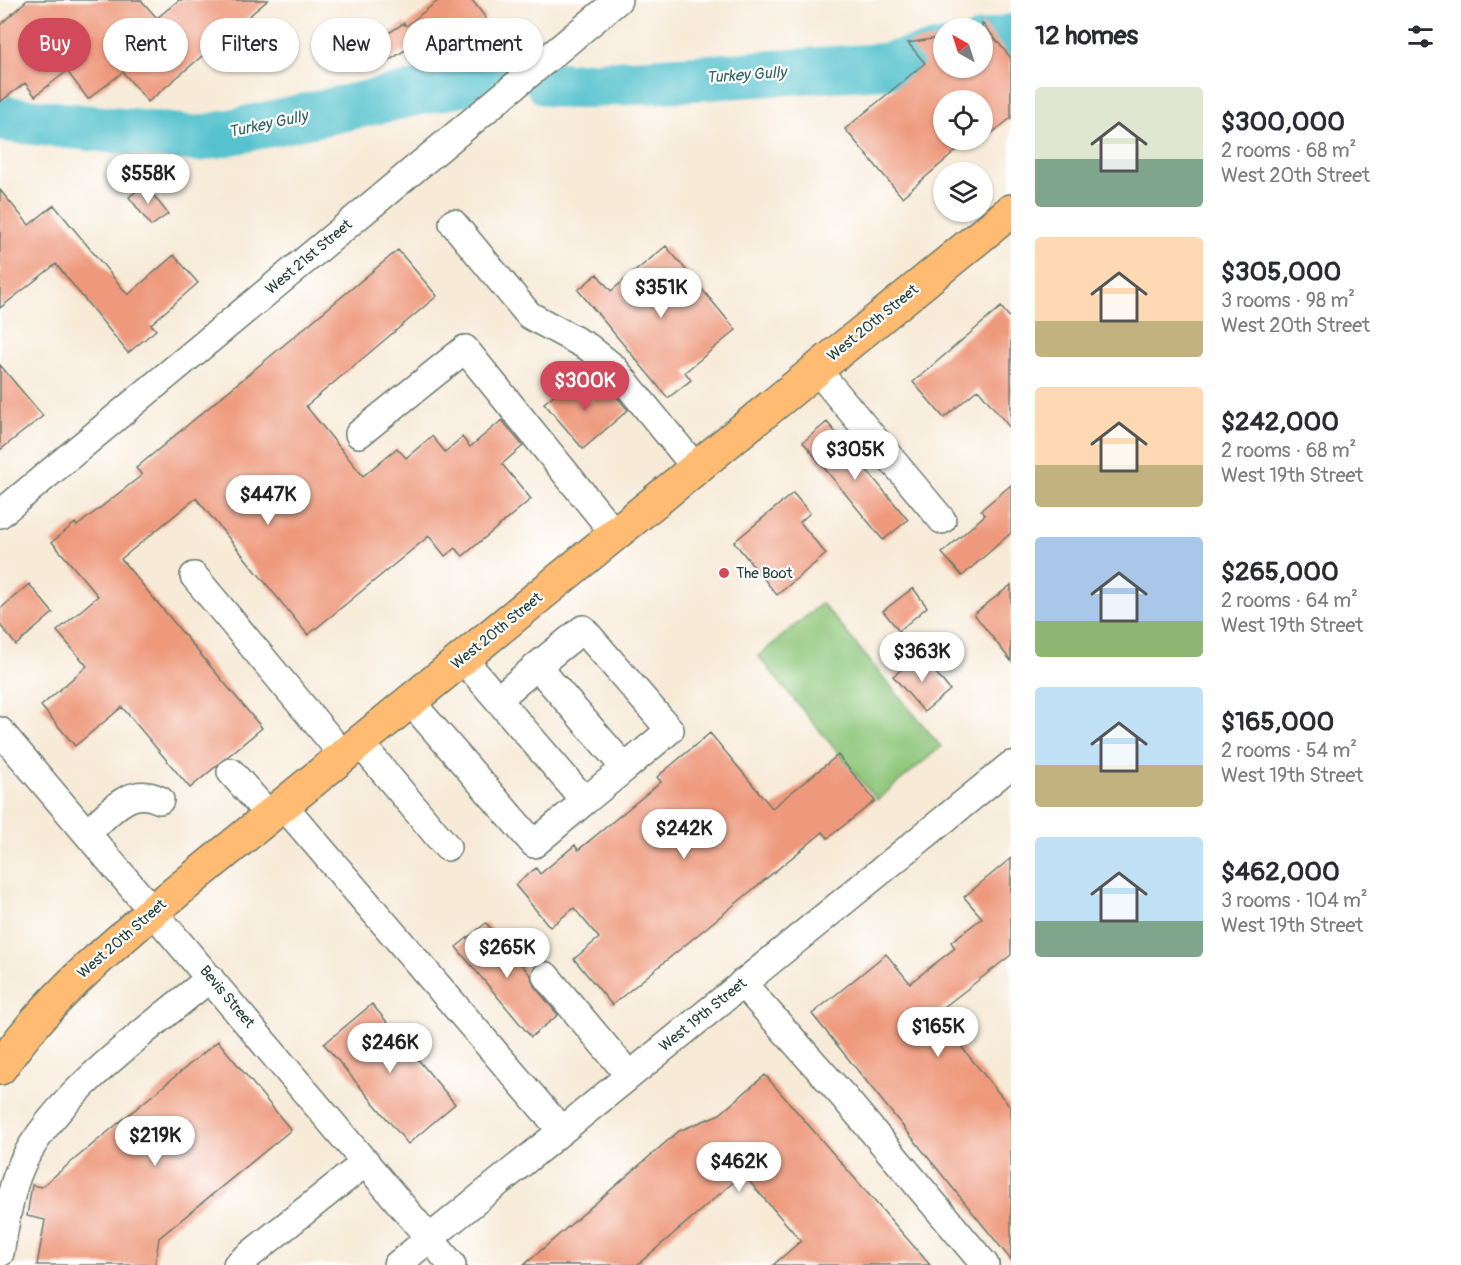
<!DOCTYPE html>
<html lang="en">
<head>
<meta charset="utf-8">
<style>
	body { margin:0; font-family:Pangolin,sans-serif; background:#f7f7f7; color:#2b2b33; height:100vh; display:flex; flex-direction:column; font-size:22px; white-space:nowrap }
	* { box-sizing:border-box; margin:0 }
	p { font-size:20px; color:#7c7c81 }
	.icon { flex:none; width:33px; height:33px; fill:none; stroke:currentColor; stroke-width:2; stroke-linecap:round; stroke-linejoin:round }
	.map { position:relative; flex:1; overflow:hidden }
	.drawer { display:flex; flex-direction:column; background:#fff; width:450px }
	.drawer>* { flex:none }
	.banner { position:absolute; left:18px; top:18px; width:570px; height:54px; display:flex; gap:12px }
	.needle { width:39px; rotate:321deg }
	.fabs { position:absolute; left:933px; top:18px; display:grid; gap:12px }
	.fabs a { display:grid; place-items:center; width:60px; height:60px; border-radius:50%; background:#fff; box-shadow:0 2px 4px #0004; font-size:30px }
	.price { position:absolute; translate:-50% -51px; padding:0 14px; border-radius:21px; background:#fff; color:#222; font-size:20px; line-height:39px; filter:drop-shadow(0 2px 3px #0008) }
	.price::after { content:''; position:absolute; left:50%; top:36px; width:18px; height:14px; margin-left:-9px; background:inherit; clip-path:polygon(0 0,100% 0,50% 100%) }
	.price.on { background:#d1495b; color:#fff }
	ul { padding:0; list-style:none }
	li { display:flex; align-items:center; gap:18px; height:150px; padding:0 24px }
	li span { display:grid; place-items:center; flex:none; width:168px; height:120px; border-radius:6px; color:#555 }
	li>.icon { margin-inline-start:auto }
	span .icon { width:72px; height:72px; fill:#fffc; stroke-width:1 }
	li b { font-size:26px }
	h2 { display:flex; justify-content:space-between; align-items:center; height:72px; padding:0 24px; font-size:26px }
	.tag { padding:0 21px; border-radius:27px; background:#fff; box-shadow:0 2px 4px #0004; font-size:21px; line-height:54px }
	.tag.on { background:#d1495b; color:#fff }
	main { display:flex; flex:1; min-height:0 }
	.map>svg:first-child { display:block }
	.green { fill:#8dc679; stroke:#568256; stroke-width:1.5 }
	.lines { fill:none; stroke-linecap:round; stroke-linejoin:round }
	.river { stroke:#56c2ce; stroke-width:46 }
	.building { fill:#ee997c }
	.minor-casing { stroke:#6b7a6d; stroke-width:30 }
	.major-casing { stroke:#6b7a6d; stroke-width:36 }
	.minor { stroke:#fff; stroke-width:27 }
	.major { stroke:#ffbb71; stroke-width:33 }
	.poi-dot { fill:#d1495b; stroke:#fff; stroke-width:2 }
	.labels { text-anchor:middle; dominant-baseline:central; stroke-width:4.5; stroke-linejoin:round; paint-order:stroke }
	.street-label { font-size:15px; fill:#1f3d34; stroke:#fff }
	.poi-label { font-size:15px; fill:#1f3d34; stroke:#fff; text-anchor:start }
	.water-label { font-size:16px; font-style:italic; fill:#306562; stroke:#fff }
</style>
</head>
<body>
<main>
<div class="map">
<svg width="1011" height="1265" viewBox="0 0 1011 1265">
	<rect width="100%" height="100%" fill="#fff"/>
	<filter id="ink" filterUnits="userSpaceOnUse"><feTurbulence type="fractalNoise" baseFrequency=".0167" numOctaves="2"/><feDisplacementMap in="SourceGraphic" scale="12" xChannelSelector="R" yChannelSelector="G"/><feConvolveMatrix kernelMatrix="1 2 1 2 8 2 1 2 1" color-interpolation-filters="sRGB"/></filter>
	<filter id="wash" filterUnits="userSpaceOnUse"><feTurbulence type="fractalNoise" baseFrequency=".008" numOctaves="4" result="noise"/><feDisplacementMap in="SourceGraphic" scale="24" xChannelSelector="R" yChannelSelector="G"/><feGaussianBlur stdDeviation="1.35" result="paint"/><feColorMatrix in="noise" values="0 0 0 0 0 0 0 0 0 0 0 0 0 0 0 0 0 1.4 0 .05"/><feComposite in="paint" operator="in"/></filter>
	<g filter="url(#wash)">
		<rect width="100%" height="100%" fill="#f7ead7"/>
		<path class="green" d="M 822,603 L 941,747 L 877,800 L 758,656 Z"/>
		<g class="lines">
			<path class="river" d="M 982,44 L 1011,37
				M 548,83 L 568,86 L 884,66 L 944,53
				M 0,116 L 5,119 L 198,139 L 497,76"/>
		</g>
		<g id="blocks">
			<path class="building" d="M 27,0 L 141,0 L 157,18 L 179,0 L 268,0 L 148,102 L 123,72 L 88,99 L 67,71 L 35,96 L 25,83 L 0,102 L 0,25 Z
				M 439,0 L 472,0 L 486,18 L 436,57 L 422,39 L 387,62 L 375,42 L 404,23 L 406,26 Z
				M 982,23 L 1011,58 L 1011,118 L 992,133 L 982,121 L 982,100 L 944,100 L 944,140 L 969,140 L 902,197 L 845,129 L 925,63 L 908,43 L 944,37 L 944,68 L 982,68 Z
				M 145,184 L 168,214 L 151,226 L 129,197 Z
				M 0,190 L 29,225 L 54,205 L 128,295 L 174,255 L 198,283 L 151,324 L 156,330 L 128,353 L 56,264 L 0,308 Z
				M 666,246 L 736,330 L 685,372 L 691,380 L 668,398 L 578,290 L 597,274 L 611,291 Z
				M 398,250 L 437,296 L 306,406 L 363,476 L 397,448 L 406,458 L 432,436 L 445,452 L 462,437 L 470,447 L 502,420 L 523,446 L 502,464 L 531,499 L 463,556 L 455,548 L 445,556 L 429,536 L 308,635 L 196,498 L 121,559 L 262,728 L 190,788 L 122,707 L 75,746 L 41,706 L 87,666 L 57,631 L 98,596 L 52,542 L 75,523 L 77,526 L 142,475 L 136,468 Z
				M 1001,307 L 1011,319 L 1011,429 L 978,389 L 944,418 L 913,382 Z
				M 0,365 L 43,416 L 0,450 Z
				M 572,380 L 590,401 L 607,386 L 628,410 L 583,449 L 544,403 Z
				M 827,422 L 908,520 L 883,540 L 803,442 Z
				M 1011,485 L 1011,533 L 962,576 L 942,553 L 985,515 L 981,510 Z
				M 793,493 L 810,513 L 800,522 L 826,554 L 777,595 L 734,542 Z
				M 29,584 L 53,613 L 16,645 L 0,625 L 0,609 Z
				M 1011,585 L 1011,661 L 974,614 Z
				M 913,588 L 927,607 L 899,631 L 883,611 Z
				M 921,655 L 950,690 L 924,712 L 893,676 Z
				M 710,733 L 772,808 L 838,755 L 875,801 L 828,838 L 823,832 L 612,1005 L 574,959 L 599,938 L 574,908 L 550,927 L 515,885 L 536,868 L 540,874 L 575,845 L 578,850 L 661,782 L 657,777 Z
				M 1011,858 L 1011,955 L 935,1014 L 1011,1108 L 1011,1260 L 812,1014 L 886,954 L 910,983 L 955,948 L 951,942 L 982,918 L 964,897 Z
				M 486,923 L 531,976 L 534,986 L 558,1015 L 531,1037 L 456,947 Z
				M 372,1004 L 455,1104 L 408,1144 L 324,1044 Z
				M 218,1041 L 291,1130 L 159,1238 L 155,1265 L 37,1265 L 45,1220 L 27,1216 L 32,1185 L 41,1187 Z
				M 765,1075 L 930,1265 L 773,1265 L 801,1241 L 743,1174 L 637,1265 L 524,1265 L 679,1131 L 720,1114 Z"/>
		</g>
	</g>
	<g filter="url(#ink)">
		<use href="#blocks" fill-opacity="0" stroke="#6b7a6d" stroke-width="1.5"/>
		<g class="lines">
			<g class="minor-casing">
				<path id="minor" d="M 453,223 L 529,315 L 588,347 L 613,367 L 696,468
					M 817,370 L 942,520
					M 359,434 L 465,349 L 615,534
					M 0,514 L 618,0
					M 194,576 L 344,756
					M 537,666 L 583,629 L 670,730 L 625,768
					M 498,699 L 537,666 L 625,768 L 585,801
					M 410,701 L 534,844 L 585,801 L 463,659
					M 0,731 L 452,1265
					M 360,743 L 447,847
					M 231,772 L 270,816
					M 283,805 L 562,1131
					M 87,833 C 109,814 129,784 160,800
					M 546,976 L 629,1075
					M 742,983 L 843,1096 L 985,1265
					M 0,1253 C 5,1228 8,1200 17,1176 C 43,1103 150,1028 210,978
					M 237,1265 L 366,1162
					M 397,1265 L 1011,765"/>
			</g>
			<g class="major-casing">
				<path id="major" d="M 0,1068 C 42,1006 97,959 153,911 L 1011,211"/>
			</g>
			<use href="#minor" class="minor"/>
			<use href="#major" class="major"/>
		</g>
	</g>
	<circle class="poi-dot" cx="724" cy="573" r="6"/>
	<g class="labels">
		<g class="street-label">
			<text transform="translate(309 257) rotate(-40)">West 21st Street</text>
			<text transform="translate(873 323) rotate(-39)">West 20th Street</text>
			<text transform="translate(497 631) rotate(-39)">West 20th Street</text>
			<text transform="translate(122 939) rotate(-41)">West 20th Street</text>
			<text transform="translate(227 997) rotate(50)">Bevis Street</text>
			<text transform="translate(703 1015) rotate(-39)">West 19th Street</text>
		</g>
		<g class="poi-label">
			<text x="736" y="573">The Boot</text>
		</g>
		<g class="water-label">
			<text transform="translate(746 75) rotate(-4)">Turkey Gully</text>
			<text transform="translate(268 124) rotate(-12)">Turkey Gully</text>
		</g>
	</g>
</svg>
<div class="fabs">
<a><svg class="needle" viewBox="-14 -14 28 28"><path d="M0-13l5 13h-10z" fill="#e53935"/><path d="M0 13l5-13h-10z" fill="#7c7c81"/></svg></a>
<a><svg class="icon" aria-label="locate" viewBox="0 0 24 24"><circle cx="12" cy="12" r="6"/><path d="M12 2v4M12 18v4M2 12h4M18 12h4"/></svg></a>
<a><svg class="icon" aria-label="layers" viewBox="0 0 24 24"><path d="M12 4l9 5-9 5-9-5zM3 14l9 5 9-5"/></svg></a>
</div>
<b class="price" style="left:148px;top:205px">$558K</b>
<b class="price" style="left:661px;top:319px">$351K</b>
<b class="price on" style="left:585px;top:412px">$300K</b>
<b class="price" style="left:855px;top:481px">$305K</b>
<b class="price" style="left:268px;top:526px">$447K</b>
<b class="price" style="left:922px;top:683px">$363K</b>
<b class="price" style="left:684px;top:860px">$242K</b>
<b class="price" style="left:507px;top:979px">$265K</b>
<b class="price" style="left:938px;top:1058px">$165K</b>
<b class="price" style="left:390px;top:1074px">$246K</b>
<b class="price" style="left:155px;top:1167px">$219K</b>
<b class="price" style="left:739px;top:1193px">$462K</b>
<div class="banner">
<a class="tag on">Buy</a>
<a class="tag">Rent</a>
<a class="tag">Filters</a>
<a class="tag">New</a>
<a class="tag">Apartment</a>
</div>
</div>
<section class="drawer">
<h2>12 homes<svg class="icon" aria-label="filters" viewBox="0 0 24 24"><path d="M4 7h16M4 17h16"/><circle cx="9" cy="7" r="2"/><circle cx="15" cy="17" r="2"/></svg></h2>
<ul>
<li><span style="background:linear-gradient(#dfe7d0 60%,#7fa58c 0)"><svg class="icon" aria-label="home" viewBox="0 0 24 24"><path d="M3 11l9-7 9 7M6 9v11h12V9"/></svg></span><div><b>$300,000</b><p>2 rooms · 68 m²</p><p>West 20th Street</p></div></li>
<li><span style="background:linear-gradient(#ffd9b3 70%,#c2b280 0)"><svg class="icon" aria-label="home" viewBox="0 0 24 24"><path d="M3 11l9-7 9 7M6 9v11h12V9"/></svg></span><div><b>$305,000</b><p>3 rooms · 98 m²</p><p>West 20th Street</p></div></li>
<li><span style="background:linear-gradient(#ffd9b3 65%,#c2b280 0)"><svg class="icon" aria-label="home" viewBox="0 0 24 24"><path d="M3 11l9-7 9 7M6 9v11h12V9"/></svg></span><div><b>$242,000</b><p>2 rooms · 68 m²</p><p>West 19th Street</p></div></li>
<li><span style="background:linear-gradient(#a9c7e8 70%,#8fb573 0)"><svg class="icon" aria-label="home" viewBox="0 0 24 24"><path d="M3 11l9-7 9 7M6 9v11h12V9"/></svg></span><div><b>$265,000</b><p>2 rooms · 64 m²</p><p>West 19th Street</p></div></li>
<li><span style="background:linear-gradient(#bfe0f5 65%,#c2b280 0)"><svg class="icon" aria-label="home" viewBox="0 0 24 24"><path d="M3 11l9-7 9 7M6 9v11h12V9"/></svg></span><div><b>$165,000</b><p>2 rooms · 54 m²</p><p>West 19th Street</p></div></li>
<li><span style="background:linear-gradient(#bfe0f5 70%,#7fa58c 0)"><svg class="icon" aria-label="home" viewBox="0 0 24 24"><path d="M3 11l9-7 9 7M6 9v11h12V9"/></svg></span><div><b>$462,000</b><p>3 rooms · 104 m²</p><p>West 19th Street</p></div></li>
</ul>
</section>
</main>
</body>
</html>
